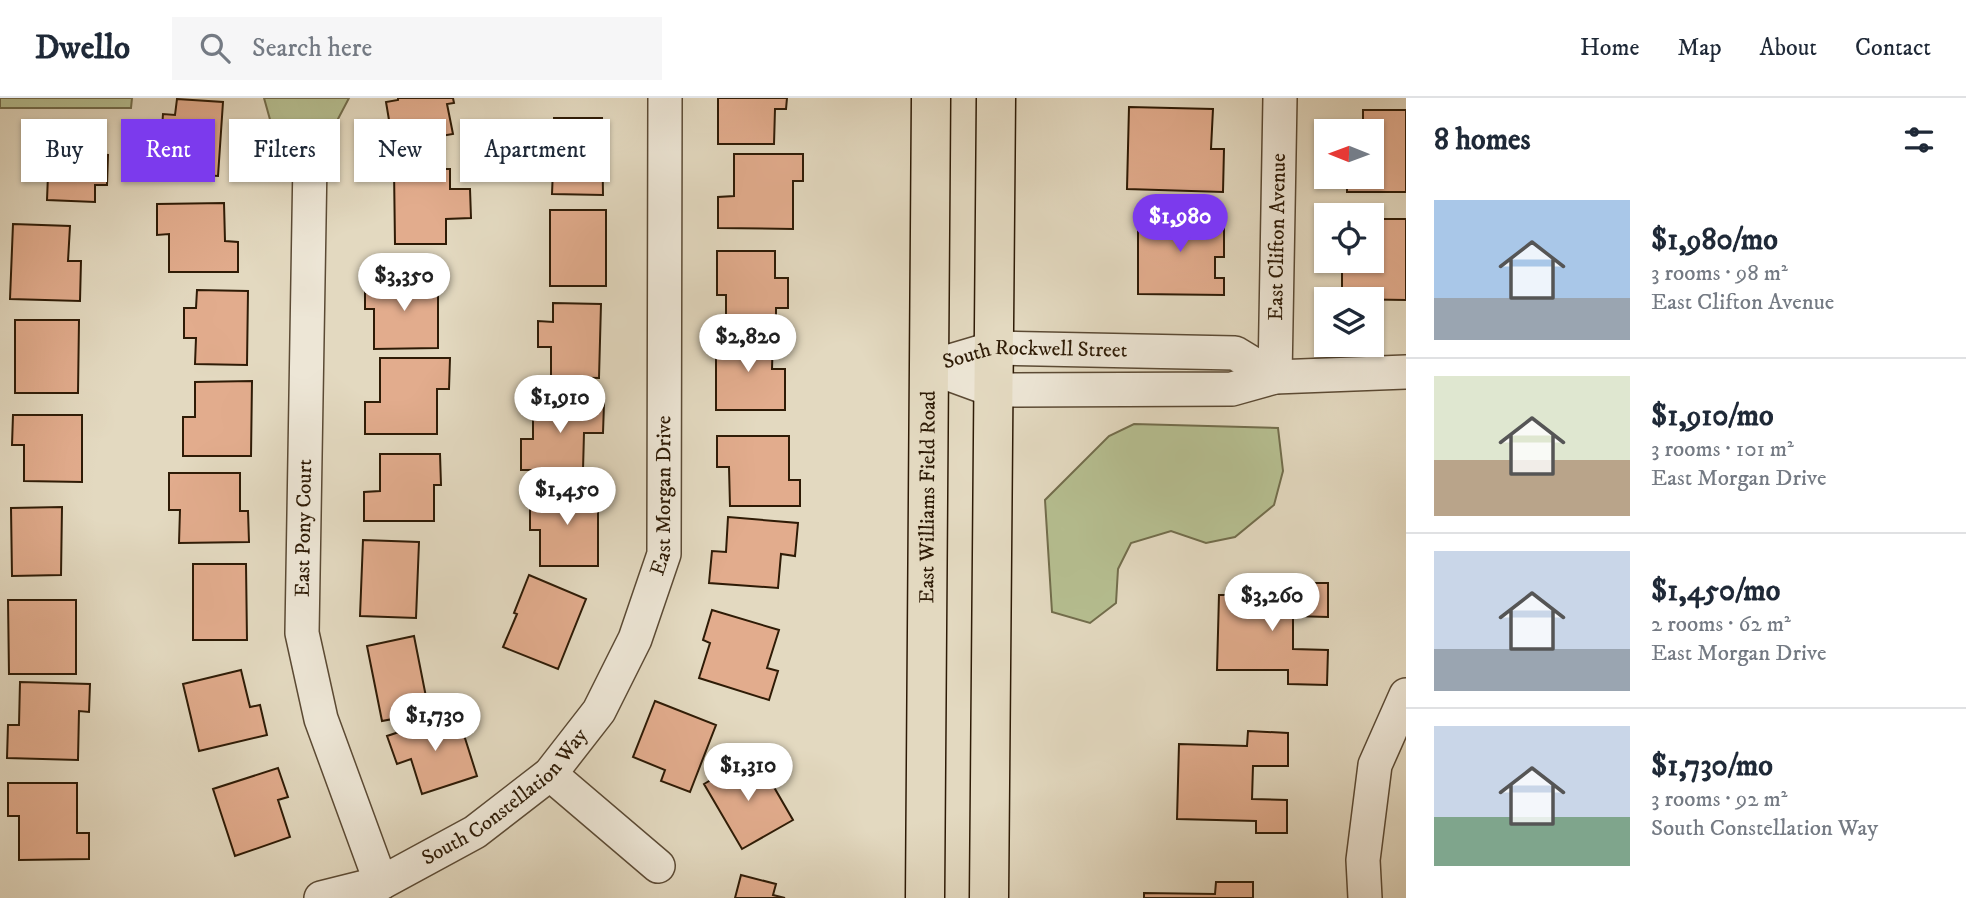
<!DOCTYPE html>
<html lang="en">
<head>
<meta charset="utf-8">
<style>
	body { margin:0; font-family:"IM FELL DW Pica",serif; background:#f6f6f7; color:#1f2937; height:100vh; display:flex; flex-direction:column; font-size:26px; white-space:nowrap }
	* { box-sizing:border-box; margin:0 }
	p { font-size:23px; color:#747a83 }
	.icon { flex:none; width:38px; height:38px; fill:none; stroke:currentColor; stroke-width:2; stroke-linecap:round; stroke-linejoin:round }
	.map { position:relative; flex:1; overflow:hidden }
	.sheet { display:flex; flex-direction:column; background:#fff; width:560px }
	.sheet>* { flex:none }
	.hud { position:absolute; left:21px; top:21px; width:665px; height:63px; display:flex; gap:14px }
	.needle { width:46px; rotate:271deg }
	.controls { position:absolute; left:1314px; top:21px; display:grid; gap:14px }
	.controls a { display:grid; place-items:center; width:70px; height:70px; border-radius:0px; background:#fff; box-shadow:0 2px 5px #0004; font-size:35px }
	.price { position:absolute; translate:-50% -60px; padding:0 16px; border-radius:24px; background:#fff; color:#222; font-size:23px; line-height:46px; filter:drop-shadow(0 2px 4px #0008) }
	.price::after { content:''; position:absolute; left:50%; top:42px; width:21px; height:16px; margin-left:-10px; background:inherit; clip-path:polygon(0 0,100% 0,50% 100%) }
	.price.active { background:#7c3aed; color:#fff }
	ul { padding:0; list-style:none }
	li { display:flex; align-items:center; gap:21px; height:175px; padding:0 28px }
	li+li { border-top:2px solid #e0e1e3 }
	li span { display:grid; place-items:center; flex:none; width:196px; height:140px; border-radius:0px; color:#555 }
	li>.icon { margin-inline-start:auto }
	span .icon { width:84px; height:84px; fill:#fffc; stroke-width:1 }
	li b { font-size:30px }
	h2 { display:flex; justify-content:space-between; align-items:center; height:84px; padding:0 28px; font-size:30px }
	.pill { padding:0 24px; border-radius:0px; background:#fff; box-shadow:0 2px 5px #0004; font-size:24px; line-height:63px }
	.pill.active { background:#7c3aed; color:#fff }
	header { display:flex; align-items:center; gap:42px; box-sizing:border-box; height:98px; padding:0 35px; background:#fff; border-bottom:2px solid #e0e1e3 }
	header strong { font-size:33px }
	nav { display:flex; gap:38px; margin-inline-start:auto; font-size:24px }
	.search { width:490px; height:63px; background:#f6f6f7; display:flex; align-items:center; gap:18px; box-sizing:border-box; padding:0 24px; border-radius:0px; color:#747a83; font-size:26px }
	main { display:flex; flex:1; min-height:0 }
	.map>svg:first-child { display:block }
	.green { fill:#b6bf91; stroke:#726d4c; stroke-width:2 }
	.building { fill:#e2ac8d; stroke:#2e1b06; stroke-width:2 }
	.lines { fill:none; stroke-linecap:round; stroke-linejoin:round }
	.minor-casing { stroke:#5b4a34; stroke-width:36 }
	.major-casing { stroke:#2e1b06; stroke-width:41 }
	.minor { stroke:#ede6d6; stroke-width:33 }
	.major { stroke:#e3d9c0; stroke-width:38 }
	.labels { text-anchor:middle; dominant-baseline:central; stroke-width:5; stroke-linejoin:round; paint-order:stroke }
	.street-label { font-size:21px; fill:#2e1b06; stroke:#ede6d6 }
</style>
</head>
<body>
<header>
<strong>Dwello</strong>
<div class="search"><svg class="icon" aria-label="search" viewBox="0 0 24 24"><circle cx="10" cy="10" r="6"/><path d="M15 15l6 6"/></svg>Search here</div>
<nav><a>Home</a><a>Map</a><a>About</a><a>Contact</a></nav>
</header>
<main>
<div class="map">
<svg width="1406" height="800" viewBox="0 0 1406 800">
	<rect width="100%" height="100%" fill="#e3d9c0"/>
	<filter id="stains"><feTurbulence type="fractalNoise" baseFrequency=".00286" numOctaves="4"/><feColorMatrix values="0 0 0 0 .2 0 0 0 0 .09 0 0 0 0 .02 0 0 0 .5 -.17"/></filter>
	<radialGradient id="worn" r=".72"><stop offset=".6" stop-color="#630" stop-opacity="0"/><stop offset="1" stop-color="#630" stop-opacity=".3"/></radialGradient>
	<path class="green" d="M 0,0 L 132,0 L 131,10 L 0,10 Z
		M 264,0 L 349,0 L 317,61 L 281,61 Z
		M 1134,326 L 1278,330 L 1283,373 L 1274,407 L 1235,439 L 1206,445 L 1171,433 L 1131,445 L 1118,471 L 1116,505 L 1090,525 L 1052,514 L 1045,402 L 1109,338 Z"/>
	<path class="building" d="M 398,0 L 453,0 L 454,5 L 447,6 L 453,36 L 393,46 L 386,4 L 398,2 Z
		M 718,0 L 787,0 L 786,11 L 775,11 L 774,46 L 718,46 Z
		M 177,1 L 223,4 L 218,78 L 168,75 L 170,46 L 161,45 L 163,16 L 175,17 Z
		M 1129,9 L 1213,11 L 1211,51 L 1224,51 L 1223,94 L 1127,91 Z
		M 1363,12 L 1406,12 L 1406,94 L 1347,94 L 1347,79 L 1372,79 L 1372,33 L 1363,33 Z
		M 554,20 L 602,20 L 603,97 L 552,96 L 553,71 L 541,71 L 541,41 L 554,41 Z
		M 50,27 L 96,29 L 95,56 L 108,57 L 107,87 L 95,87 L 95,104 L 47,102 Z
		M 734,56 L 803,56 L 803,83 L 793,83 L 793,131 L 718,130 L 718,99 L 734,98 Z
		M 394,71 L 450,71 L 450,91 L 470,91 L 471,120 L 446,121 L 446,146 L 395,146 Z
		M 224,105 L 225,143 L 238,144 L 238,174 L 169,174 L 169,136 L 157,137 L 157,106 Z
		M 550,112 L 606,112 L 606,188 L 550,188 Z
		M 1138,116 L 1224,117 L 1224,159 L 1215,159 L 1215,180 L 1224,180 L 1224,197 L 1138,196 Z
		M 1372,121 L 1406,121 L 1406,202 L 1342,201 L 1342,163 L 1372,163 Z
		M 13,126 L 70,128 L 68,163 L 81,163 L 80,203 L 10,201 Z
		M 717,153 L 775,153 L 775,180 L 788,180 L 788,210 L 776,210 L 776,228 L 726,228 L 726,197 L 717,197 Z
		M 365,181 L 438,181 L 438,250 L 374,251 L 374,211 L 365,211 Z
		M 197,192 L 248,193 L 247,267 L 195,266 L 196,240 L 184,240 L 184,210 L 196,210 Z
		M 553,205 L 601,206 L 599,280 L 551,279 L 551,249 L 538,249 L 538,223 L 553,224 Z
		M 15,222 L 79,222 L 78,295 L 15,295 Z
		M 716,237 L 773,237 L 772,271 L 785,271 L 785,312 L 716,312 Z
		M 380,260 L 450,260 L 449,291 L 437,291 L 437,336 L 365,336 L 365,304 L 380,304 Z
		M 252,283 L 251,358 L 183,358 L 183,319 L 195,319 L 195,284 Z
		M 533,305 L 604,305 L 603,335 L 584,335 L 583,372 L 521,372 L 521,341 L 533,341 Z
		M 13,317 L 82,317 L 82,384 L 24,383 L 24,347 L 12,347 Z
		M 717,338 L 789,338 L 789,382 L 800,382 L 800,408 L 730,408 L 729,369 L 717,369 Z
		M 380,356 L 440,356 L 441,387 L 434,387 L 434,423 L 364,423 L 364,394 L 380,393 Z
		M 169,375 L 240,375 L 240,413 L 248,413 L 249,444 L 179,445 L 180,412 L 169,412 Z
		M 544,391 L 598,391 L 598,468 L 540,468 L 540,432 L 530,432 L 530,405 L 544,405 Z
		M 62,409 L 61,477 L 12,478 L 11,410 Z
		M 728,419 L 798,425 L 795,458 L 781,456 L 778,490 L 709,485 L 712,453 L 726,454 Z
		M 363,442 L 419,444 L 416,520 L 360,518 Z
		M 193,466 L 246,466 L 247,542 L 193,542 Z
		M 529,477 L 586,501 L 558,571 L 503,549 L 517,516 L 514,515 Z
		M 1288,485 L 1328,485 L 1328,519 L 1293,518 L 1293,551 L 1328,552 L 1327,587 L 1288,586 L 1288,572 L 1217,572 L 1219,497 L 1288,497 Z
		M 8,502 L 76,502 L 76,576 L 9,576 Z
		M 712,512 L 779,532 L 767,570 L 778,573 L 769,602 L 699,580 L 710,545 L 703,542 Z
		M 414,538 L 429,614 L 382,623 L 367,548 Z
		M 241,572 L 250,609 L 260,607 L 267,637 L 199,653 L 183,586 Z
		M 20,584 L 90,586 L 89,614 L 79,613 L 78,662 L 7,660 L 8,627 L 19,627 Z
		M 655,603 L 716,627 L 690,694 L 661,683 L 665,672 L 633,659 Z
		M 457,615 L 477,678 L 422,696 L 411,661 L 397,666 L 387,638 Z
		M 1248,633 L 1288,635 L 1288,668 L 1253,668 L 1252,701 L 1287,702 L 1287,735 L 1256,735 L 1256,723 L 1177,721 L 1179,646 L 1247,648 Z
		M 750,659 L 759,675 L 764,672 L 793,722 L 742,751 L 704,686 Z
		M 278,670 L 288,699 L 278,702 L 290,739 L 235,758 L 213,691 Z
		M 8,685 L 77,685 L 77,735 L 89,735 L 89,761 L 19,762 L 19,718 L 8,718 Z
		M 741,777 L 776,786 L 773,797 L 785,800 L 735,800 Z
		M 1216,784 L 1253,784 L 1253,800 L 1144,800 L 1144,795 L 1215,796 Z"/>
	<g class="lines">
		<g class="minor-casing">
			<g id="minor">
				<path d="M 310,63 L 302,535 L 321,621 L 381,785"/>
				<path d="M 930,269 L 993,292 L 1232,291 L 1275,279 L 1406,274"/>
				<path id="s1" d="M 930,269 L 994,250 L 1235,255 L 1275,279"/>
				<path id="s2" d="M 1275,279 L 1280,0"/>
				<path d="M 550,676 L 658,768"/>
				<path id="s3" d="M 321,800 L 381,785 L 475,734 L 550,676 L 599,613 L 635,541 L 664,456 L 665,0"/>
				<path d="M 1365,800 L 1363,762 L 1375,667 L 1406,597"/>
			</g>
		</g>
		<g class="major-casing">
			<g id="major">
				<path id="s4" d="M 925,800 L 931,0"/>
				<path d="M 989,800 L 996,0"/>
			</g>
		</g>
		<use href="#minor" class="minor"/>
		<use href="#major" class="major"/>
	</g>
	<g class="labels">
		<g class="street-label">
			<text stroke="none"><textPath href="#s2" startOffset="140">East Clifton Avenue</textPath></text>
			<text stroke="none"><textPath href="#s1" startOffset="107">South Rockwell Street</textPath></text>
			<text stroke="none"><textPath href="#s3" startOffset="572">East Morgan Drive</textPath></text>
			<text stroke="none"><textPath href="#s4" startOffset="401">East Williams Field Road</textPath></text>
			<text transform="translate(304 430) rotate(-89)">East Pony Court</text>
			<text stroke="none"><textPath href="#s3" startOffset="214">South Constellation Way</textPath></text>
		</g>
	</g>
	<rect width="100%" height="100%" filter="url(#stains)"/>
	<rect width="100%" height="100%" fill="url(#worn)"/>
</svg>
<div class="controls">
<a><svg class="needle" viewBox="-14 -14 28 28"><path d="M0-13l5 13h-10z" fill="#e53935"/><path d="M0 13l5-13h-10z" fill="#747a83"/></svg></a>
<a><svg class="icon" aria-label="locate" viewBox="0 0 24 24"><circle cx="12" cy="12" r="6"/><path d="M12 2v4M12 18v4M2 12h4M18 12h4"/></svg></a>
<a><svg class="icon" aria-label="layers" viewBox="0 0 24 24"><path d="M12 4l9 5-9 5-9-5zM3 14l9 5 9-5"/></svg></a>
</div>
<b class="price active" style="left:1180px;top:156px">$1,980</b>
<b class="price" style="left:404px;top:215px">$3,350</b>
<b class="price" style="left:748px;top:276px">$2,820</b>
<b class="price" style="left:560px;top:337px">$1,910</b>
<b class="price" style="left:567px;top:429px">$1,450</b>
<b class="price" style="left:1272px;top:535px">$3,260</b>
<b class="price" style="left:435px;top:655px">$1,730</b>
<b class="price" style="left:748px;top:705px">$1,310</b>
<div class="hud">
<a class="pill">Buy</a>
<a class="pill active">Rent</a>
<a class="pill">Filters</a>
<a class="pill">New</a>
<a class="pill">Apartment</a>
</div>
</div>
<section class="sheet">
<h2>8 homes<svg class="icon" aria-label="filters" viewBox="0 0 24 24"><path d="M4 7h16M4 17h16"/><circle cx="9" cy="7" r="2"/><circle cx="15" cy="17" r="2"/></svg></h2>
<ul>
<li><span style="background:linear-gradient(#a9c7e8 70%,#9aa5b1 0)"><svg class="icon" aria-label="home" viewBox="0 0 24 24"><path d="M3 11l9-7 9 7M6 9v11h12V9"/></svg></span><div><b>$1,980/mo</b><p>3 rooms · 98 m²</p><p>East Clifton Avenue</p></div></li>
<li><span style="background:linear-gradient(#dfe7d0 60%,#b9a48a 0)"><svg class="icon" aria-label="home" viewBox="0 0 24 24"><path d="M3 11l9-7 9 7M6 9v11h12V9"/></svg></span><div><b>$1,910/mo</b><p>3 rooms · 101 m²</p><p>East Morgan Drive</p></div></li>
<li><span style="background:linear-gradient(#c9d6e8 70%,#9aa5b1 0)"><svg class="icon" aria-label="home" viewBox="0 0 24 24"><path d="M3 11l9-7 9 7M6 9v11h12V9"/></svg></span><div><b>$1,450/mo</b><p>2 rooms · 62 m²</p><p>East Morgan Drive</p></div></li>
<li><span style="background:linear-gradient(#c9d6e8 65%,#7fa58c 0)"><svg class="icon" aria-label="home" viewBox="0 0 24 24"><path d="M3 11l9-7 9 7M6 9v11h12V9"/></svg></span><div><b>$1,730/mo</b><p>3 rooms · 92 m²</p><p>South Constellation Way</p></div></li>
</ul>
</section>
</main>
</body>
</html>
